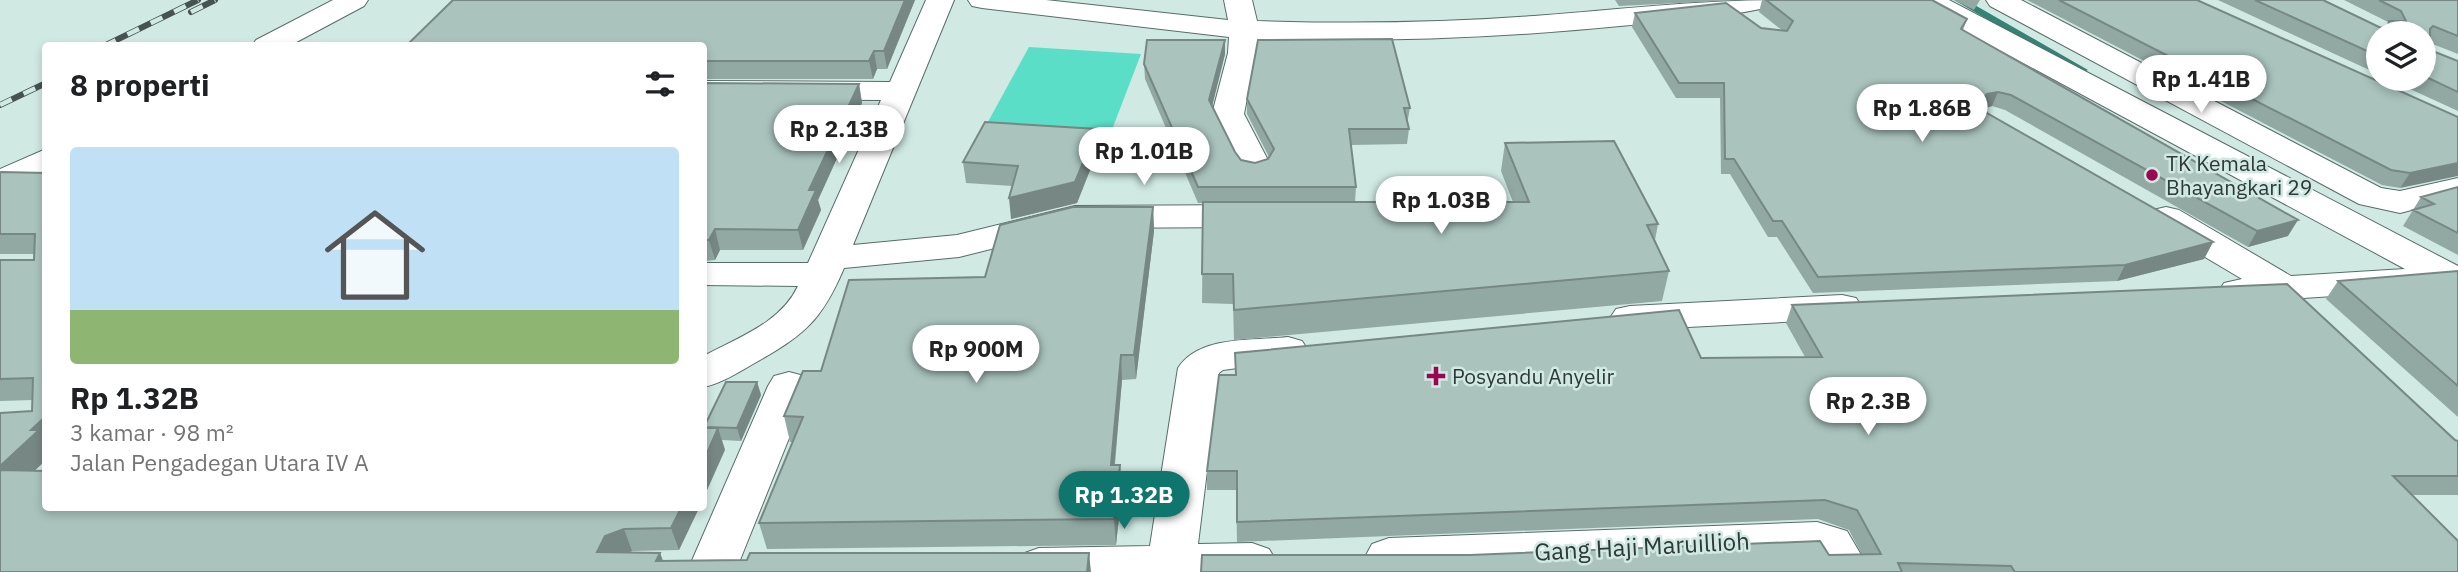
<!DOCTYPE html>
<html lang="id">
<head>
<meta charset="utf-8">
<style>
	body { margin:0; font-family:"IBM Plex Sans",sans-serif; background:#f6f6f6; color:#202124; height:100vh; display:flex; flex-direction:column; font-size:26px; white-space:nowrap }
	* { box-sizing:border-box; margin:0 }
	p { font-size:23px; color:#757577 }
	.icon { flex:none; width:38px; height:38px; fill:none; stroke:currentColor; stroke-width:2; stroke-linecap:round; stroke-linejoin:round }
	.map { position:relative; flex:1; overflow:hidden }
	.panel { position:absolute; left:42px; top:42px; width:665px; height:469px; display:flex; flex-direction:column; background:#fff; border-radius:7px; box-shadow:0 4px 10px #0003 }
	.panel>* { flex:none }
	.fabs { position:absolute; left:2366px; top:21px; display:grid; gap:14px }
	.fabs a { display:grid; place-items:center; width:70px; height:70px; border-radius:50%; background:#fff; box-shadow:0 4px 10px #0003; font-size:35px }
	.price { position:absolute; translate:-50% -60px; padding:0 16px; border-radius:24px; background:#fff; color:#222; font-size:23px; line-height:46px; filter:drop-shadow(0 2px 4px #0008) }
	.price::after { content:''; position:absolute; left:50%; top:42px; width:21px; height:16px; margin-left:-10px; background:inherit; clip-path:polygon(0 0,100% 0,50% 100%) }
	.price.selected { background:#0f766e; color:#fff }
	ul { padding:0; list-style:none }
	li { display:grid; align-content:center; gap:14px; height:371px; padding:0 28px }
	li+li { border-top:2px solid #e0e0e0 }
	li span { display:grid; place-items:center; height:217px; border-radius:7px; color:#555 }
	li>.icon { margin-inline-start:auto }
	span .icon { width:126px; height:126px; fill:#fffc; stroke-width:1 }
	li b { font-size:30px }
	h2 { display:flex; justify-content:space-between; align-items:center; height:84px; padding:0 28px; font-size:30px }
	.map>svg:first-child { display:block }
	.green { fill:#5bdec7 }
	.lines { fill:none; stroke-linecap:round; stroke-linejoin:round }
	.stream { fill:#338376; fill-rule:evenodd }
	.minor-casing { stroke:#576d68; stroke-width:2 }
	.tertiary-casing { stroke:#576d68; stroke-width:2 }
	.minor { fill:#fff; fill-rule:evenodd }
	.tertiary { fill:#fff; fill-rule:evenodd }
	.rail-casing { stroke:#475350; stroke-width:6 }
	.rail { stroke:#d0e9e3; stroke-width:4.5; stroke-dasharray:13; stroke-linecap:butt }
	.wall { fill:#92a8a3 }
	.shaded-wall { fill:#778884 }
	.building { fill:#aac3bd; stroke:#778884; stroke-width:2 }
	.poi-dot { fill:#9c0552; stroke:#d0e9e3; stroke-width:2.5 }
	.labels { text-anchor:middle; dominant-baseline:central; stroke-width:5; stroke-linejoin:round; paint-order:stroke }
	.poi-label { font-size:21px; fill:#2f3936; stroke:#d0e9e3; text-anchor:start }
	.near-street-label { font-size:24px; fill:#2f3936; stroke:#d0e9e3 }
</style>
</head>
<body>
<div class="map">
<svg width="2458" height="572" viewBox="0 0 2458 572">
	<rect width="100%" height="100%" fill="#d0e9e3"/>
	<path class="green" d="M 1029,47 L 1141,54 L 1105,148 L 978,140 Z"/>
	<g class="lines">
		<path class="stream" d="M 1954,0 L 1966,0 L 2088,70 L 2082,73 L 2078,72 Z"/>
		<g class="minor-casing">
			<path id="minor" d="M 926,0 L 954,0 L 853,245 L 957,235 L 1075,206 L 1254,205 L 1267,208 L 1272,216 L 1267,224 L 1254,227 L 1075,228 L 959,257 L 844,268 C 821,322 804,335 753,364 C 737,373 722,383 704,387 L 704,356 C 737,338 781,323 798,286 L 704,285 L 704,263 L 808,263 L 881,100 L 704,99 L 704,81 L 890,82 Z
				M 968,0 L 1046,0 L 1228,20 L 1224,0 L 1252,0 L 1257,21 C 1349,24 1442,23 1534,16 C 1615,10 1696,0 1778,0 L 1774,6 C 1724,18 1671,21 1620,26 C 1500,38 1379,42 1258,39 L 1244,114 L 1271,166 L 1266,173 L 1254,176 L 1242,173 L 1237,166 L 1212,114 L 1228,53 L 1229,37 L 982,8 L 972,6 Z
				M 1914,0 L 1949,0 L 2458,266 L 2458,288 L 2303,298 C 2289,304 2240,303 2224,299 L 2219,291 L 2224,283 L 2242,279 L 2153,226 L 2148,218 L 2153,210 L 2166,207 L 2179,210 L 2291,276 L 2405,269 L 1918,6 Z
				M 1986,0 L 2021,0 L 2381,188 L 2400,191 L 2458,178 L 2458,198 L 2400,213 L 2359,204 L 1990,6 Z
				M 1842,295 L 1856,298 L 1862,307 L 1856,316 L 1842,319 L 1630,330 L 1616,327 L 1610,318 L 1616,309 L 1630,306 Z
				M 1288,337 L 1302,341 L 1308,350 L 1302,359 L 1223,370 L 1219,373 L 1198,544 L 1252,543 L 1269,549 L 1277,562 L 1271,572 L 1017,572 L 1014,567 L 1022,554 L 1039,548 L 1150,546 L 1178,368 C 1199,335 1253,341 1288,337 Z
				M 789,372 L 804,376 L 810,386 L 736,570 L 687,572 L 768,386 L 774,376 Z
				M 1817,522 L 1847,531 L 1871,572 L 1821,572 L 1814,558 L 1478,572 L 1377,572 L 1372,570 L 1365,557 L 1372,544 L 1389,538 Z"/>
		</g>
		<g class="tertiary-casing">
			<path id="tertiary" d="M 333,0 L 368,0 L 364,6 L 289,46 L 252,46 L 256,40 Z
				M 46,149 L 46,173 L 0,193 L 0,169 Z"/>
		</g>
		<use href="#minor" class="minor"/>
		<use href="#tertiary" class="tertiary"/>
		<g class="rail-casing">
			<path id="rail" d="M 191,12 L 215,0
				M 104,46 L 198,0
				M 0,105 L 46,83"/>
		</g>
		<use href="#rail" class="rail"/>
	</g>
	<path class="wall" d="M 915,0 L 887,69 L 877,69 L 873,79 L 704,79 L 704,46 L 409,46 L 408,44 Z
		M 1615,0 L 1740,0 L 1619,6 Z
		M 1762,0 L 1932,0 L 1967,19 L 1963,30 L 2288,236 L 2248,247 L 2005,110 L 1992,106 L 1984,109 L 1987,113 L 2213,242 L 2204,259 L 2117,281 L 1813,293 L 1777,237 L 1768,237 L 1730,174 L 1721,174 L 1720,98 L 1676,98 L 1632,27 L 1635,13 L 1783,31 L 1759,12 Z
		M 1954,0 L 1980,0 L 1974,10 Z
		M 2027,0 L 2197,0 L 2458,117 L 2400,188 L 2382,185 Z
		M 2218,0 L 2323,0 L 2379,27 L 2385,28 L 2388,22 L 2344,0 L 2458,0 L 2458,54 L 2430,43 L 2430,50 L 2458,61 L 2458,111 L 2388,79 L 2424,79 L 2424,33 L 2378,33 L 2378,74 Z
		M 1225,40 L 1225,54 L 1212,105 L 1235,152 L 1241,160 L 1255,163 L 1268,159 L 1269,157 L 1247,114 L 1247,99 L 1410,108 L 1407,124 L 1409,129 L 1407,144 L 1351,145 L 1356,187 L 1355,202 L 1513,202 L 1501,171 L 1505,143 L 1658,224 L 1655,240 L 1669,271 L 1662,301 L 1234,340 L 1233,304 L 1202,303 L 1203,203 L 1198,203 L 1145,79 L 1144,64 Z
		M 704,83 L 859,84 L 862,103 L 818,200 L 821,210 L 803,250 L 720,250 L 715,260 L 704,261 Z
		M 1097,129 L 1098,150 L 1077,203 L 1011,219 L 1012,186 L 966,183 L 963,162 Z
		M 0,173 L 46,173 L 46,460 L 35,470 L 46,508 L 699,508 L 679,550 L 632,551 L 627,552 L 660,553 L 663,561 L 0,572 L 32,411 L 33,400 L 0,401 L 0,260 L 34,260 L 35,254 L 0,254 Z
		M 2458,187 L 2458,255 L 2403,226 L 2421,197 Z
		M 1153,207 L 1154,231 L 1136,379 L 1122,380 L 1115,465 L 1122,490 L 1116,545 L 767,549 L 759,523 L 793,442 L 790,442 L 784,416 L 821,371 L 985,277 Z
		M 2458,271 L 2458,417 L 2326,299 L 2338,281 Z
		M 1792,305 L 2458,441 L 2458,495 L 2412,495 L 2458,572 L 1201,572 L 1862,555 L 1849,530 L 1818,519 L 1237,542 L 1236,490 L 1207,490 L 1207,471 L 1236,375 L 1235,353 L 1701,358 L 1805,357 L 1786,323 Z
		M 757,382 L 761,395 L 741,441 L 722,440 L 725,450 L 704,427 Z"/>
	<path class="shaded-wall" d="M 905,0 L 915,0 L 887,69 L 884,51 Z
		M 1225,40 L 1225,54 L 1210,115 L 1209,100 Z
		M 874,51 L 877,69 L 873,79 L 869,61 Z
		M 859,84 L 862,103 L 818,200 L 821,210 L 803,250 L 798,230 L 809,190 Z
		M 1998,92 L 1992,106 L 1981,109 L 1981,102 L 1987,94 Z
		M 1097,129 L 1098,150 L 1077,203 L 1011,219 L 1009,198 Z
		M 2458,163 L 2458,176 L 2400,188 L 2410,173 Z
		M 1153,207 L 1154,231 L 1136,379 L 1134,355 Z
		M 2298,220 L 2288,236 L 2248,247 L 2257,231 Z
		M 715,229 L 720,250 L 715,260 L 709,240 Z
		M 2213,242 L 2204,259 L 2117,281 L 2125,265 Z
		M 1121,355 L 1122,380 L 1112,490 L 1111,465 Z
		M 757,382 L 761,395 L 741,441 L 737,428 Z
		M 46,416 L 46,460 L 13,491 L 0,475 L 0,466 L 31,430 Z
		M 718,428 L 725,450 L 704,497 L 704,460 Z
		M 1120,465 L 1122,490 L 1116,545 L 1114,519 Z
		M 681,508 L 699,508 L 679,550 L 671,528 Z
		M 624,529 L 632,551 L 614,558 L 597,552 L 605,536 Z
		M 660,553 L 667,572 L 656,561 Z
		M 1089,553 L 1091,572 L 1087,572 Z"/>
	<path class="building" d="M 453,0 L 905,0 L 884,51 L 874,51 L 869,61 L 704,61 L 704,46 L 408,44 Z
		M 1766,0 L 1932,0 L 1967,19 L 1961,29 L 2298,220 L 2257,231 L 2011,95 L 1998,92 L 1987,94 L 1981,102 L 1987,113 L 2213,242 L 2125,265 L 1818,277 L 1782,221 L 1773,221 L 1734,159 L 1725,159 L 1724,83 L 1679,83 L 1635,13 L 1726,3 L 1761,28 L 1787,31 L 1793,21 Z
		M 2059,0 L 2197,0 L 2458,117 L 2458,163 L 2410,173 L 2391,170 Z
		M 2255,0 L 2323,0 L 2379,27 L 2388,29 L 2389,21 L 2406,21 L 2401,11 L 2379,0 L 2458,0 L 2458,36 L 2433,26 L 2430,29 L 2430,50 L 2458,61 L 2458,92 L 2424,76 L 2424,33 L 2378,33 L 2378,56 Z
		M 1392,39 L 1410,108 L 1404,108 L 1409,129 L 1349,129 L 1356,187 L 1198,187 L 1144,64 L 1147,40 L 1225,40 L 1209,100 L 1235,152 L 1241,160 L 1255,163 L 1268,159 L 1274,149 L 1247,99 L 1258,40 Z
		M 704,83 L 859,84 L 809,190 L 816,190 L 798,230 L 715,229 L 709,240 L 704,240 Z
		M 985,122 L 1097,129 L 1075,182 L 1009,198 L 1018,166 L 963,162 Z
		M 1614,141 L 1658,224 L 1647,225 L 1669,271 L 1234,310 L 1233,274 L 1202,274 L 1203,202 L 1529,202 L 1505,143 Z
		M 1,172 L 46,173 L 46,416 L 31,430 L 39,430 L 0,466 L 0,413 L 32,411 L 33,378 L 0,379 L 0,260 L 34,260 L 35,234 L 0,234 L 0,173 Z
		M 2458,187 L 2458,233 L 2413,210 L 2434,204 L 2421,197 Z
		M 1073,207 L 1153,207 L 1134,355 L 1121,355 L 1111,465 L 1120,465 L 1114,519 L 759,523 L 803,417 L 784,416 L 803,371 L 821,371 L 849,280 L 985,277 L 1000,225 Z
		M 2458,271 L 2458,386 L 2338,281 Z
		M 2287,284 L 2455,440 L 2458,441 L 2458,476 L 2393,476 L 2458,541 L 2458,572 L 2015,572 L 2011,566 L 1898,563 L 1902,572 L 1201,572 L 1202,555 L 1470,555 L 1820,541 L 1829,555 L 1881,554 L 1857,510 L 1825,500 L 1237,522 L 1237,471 L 1207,471 L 1219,375 L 1236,375 L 1235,353 L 1679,310 L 1701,358 L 1822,357 L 1792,305 Z
		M 726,382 L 757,382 L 737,428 L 704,427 Z
		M 704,428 L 718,428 L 704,460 Z
		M 0,470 L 46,471 L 46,508 L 681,508 L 671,528 L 624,529 L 605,536 L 597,552 L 660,553 L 656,561 L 747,560 L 750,553 L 1089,553 L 1087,572 L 0,572 Z"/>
	<g class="poi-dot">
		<circle cx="2152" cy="175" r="7"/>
		<path d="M1432.5 365.5h7v7h7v7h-7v7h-7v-7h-7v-7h7z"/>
	</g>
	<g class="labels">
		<g class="poi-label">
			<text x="2166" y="163">TK Kemala<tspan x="2166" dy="24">Bhayangkari 29</tspan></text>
			<text x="1452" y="376">Posyandu Anyelir</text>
		</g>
		<g class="near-street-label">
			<text transform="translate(1642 546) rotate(-3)">Gang Haji Maruillioh</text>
		</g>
	</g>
</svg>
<div class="fabs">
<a><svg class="icon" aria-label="layers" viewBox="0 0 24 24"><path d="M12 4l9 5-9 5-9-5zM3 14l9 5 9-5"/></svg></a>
</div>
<b class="price" style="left:2201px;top:115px">Rp 1.41B</b>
<b class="price" style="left:1922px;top:144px">Rp 1.86B</b>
<b class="price" style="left:839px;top:165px">Rp 2.13B</b>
<b class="price" style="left:1144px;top:187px">Rp 1.01B</b>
<b class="price" style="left:1441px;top:236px">Rp 1.03B</b>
<b class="price" style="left:976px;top:385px">Rp 900M</b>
<b class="price" style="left:1868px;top:437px">Rp 2.3B</b>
<b class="price selected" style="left:1124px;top:531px">Rp 1.32B</b>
<section class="panel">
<h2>8 properti<svg class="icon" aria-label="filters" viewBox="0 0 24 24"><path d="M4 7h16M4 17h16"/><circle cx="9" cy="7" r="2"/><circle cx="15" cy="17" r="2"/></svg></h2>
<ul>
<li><span style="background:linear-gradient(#bfe0f5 75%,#8fb573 0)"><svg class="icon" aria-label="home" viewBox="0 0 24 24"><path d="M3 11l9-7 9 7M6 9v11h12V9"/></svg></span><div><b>Rp 1.32B</b><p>3 kamar · 98 m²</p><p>Jalan Pengadegan Utara IV A</p></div></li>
</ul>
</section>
</div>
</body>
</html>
